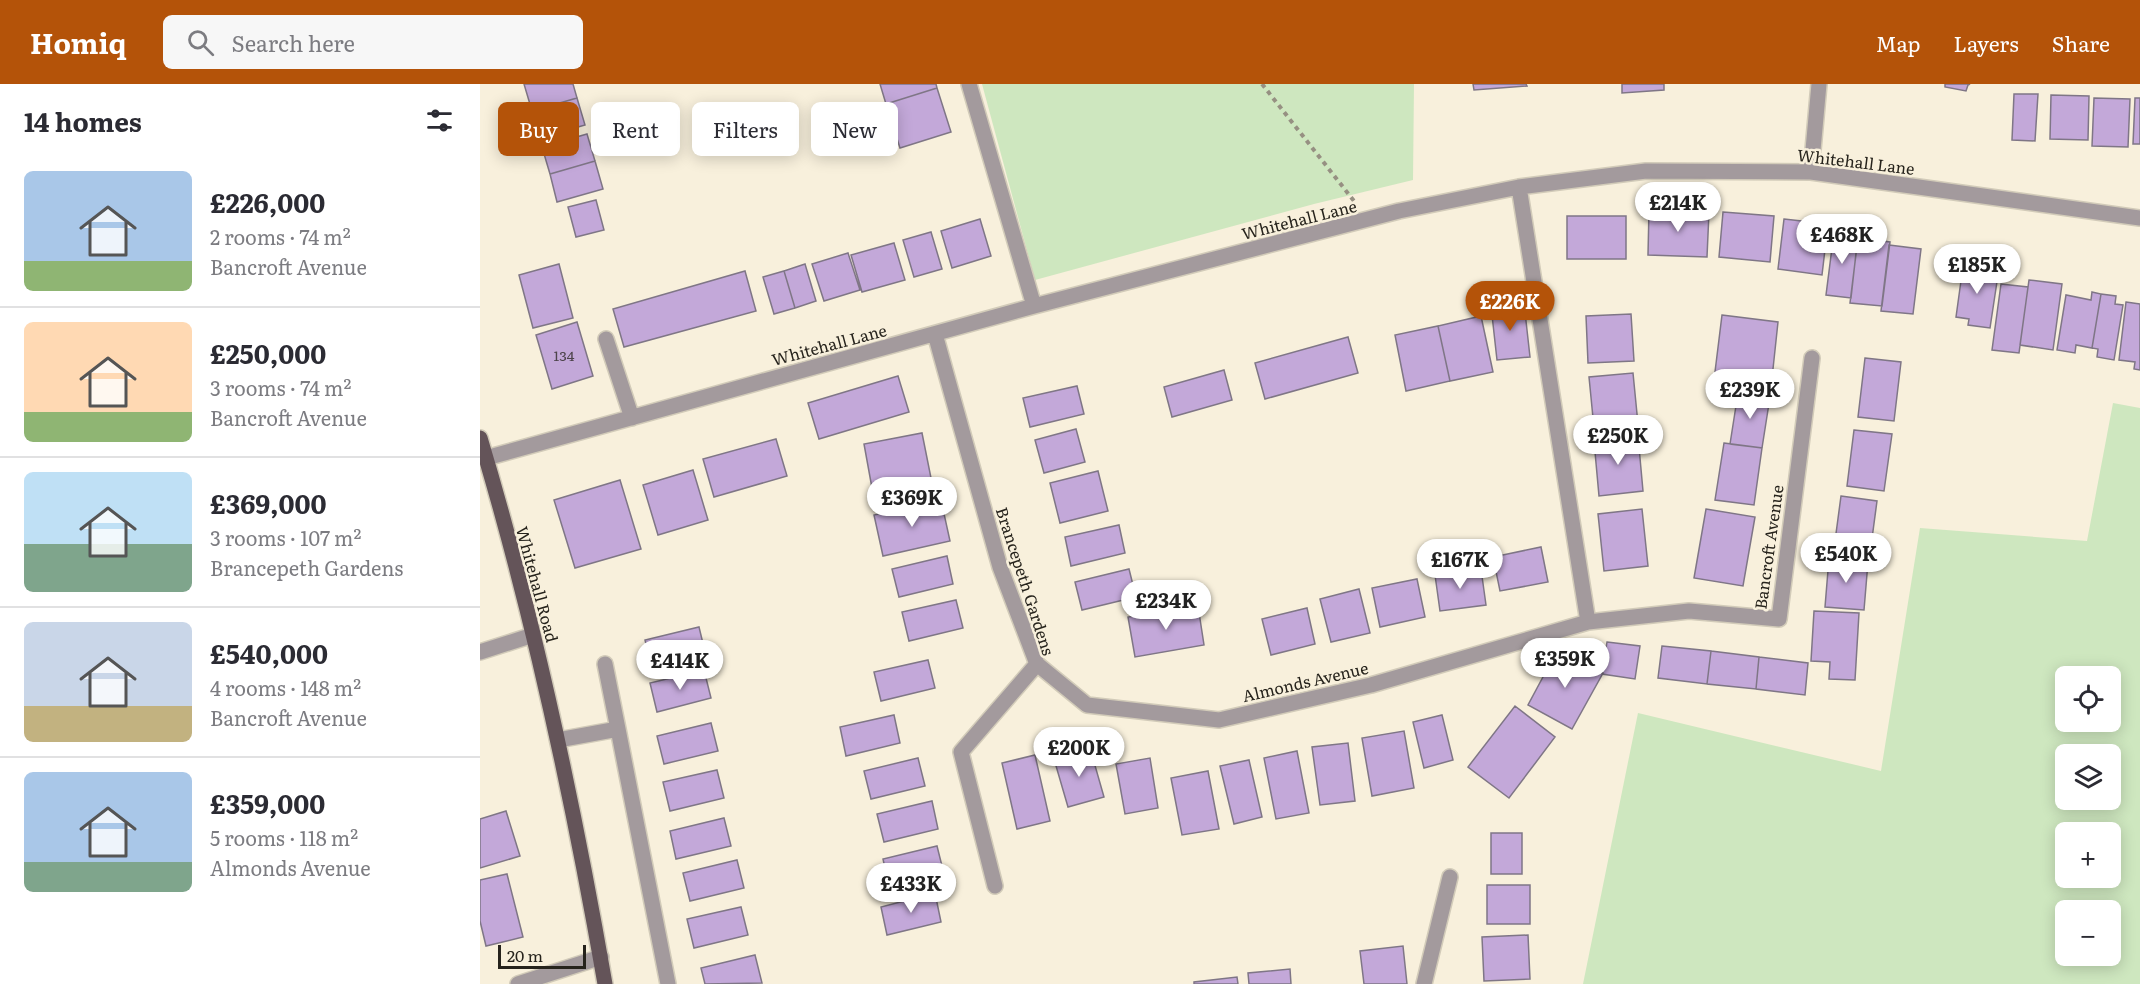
<!DOCTYPE html>
<html lang="en">
<head>
<meta charset="utf-8">
<style>
	body { margin:0; font-family:Literata,serif; background:#f7f7f7; color:#2b2b33; height:100vh; display:flex; flex-direction:column; font-size:22px; white-space:nowrap }
	* { box-sizing:border-box; margin:0 }
	p { font-size:20px; color:#7c7c81 }
	.icon { flex:none; width:33px; height:33px; fill:none; stroke:currentColor; stroke-width:2; stroke-linecap:round; stroke-linejoin:round }
	.map { position:relative; flex:1; overflow:hidden }
	.drawer { display:flex; flex-direction:column; background:#fff; width:480px }
	.drawer>* { flex:none }
	.guide { position:absolute; left:18px; top:18px; width:570px; height:54px; display:flex; gap:12px }
	.tools { position:absolute; left:1575px; top:582px; display:grid; gap:12px }
	.tools a { display:grid; place-items:center; width:66px; height:66px; border-radius:9px; background:#fff; box-shadow:0 3px 15px #0003; font-size:30px }
	.scale { position:absolute; left:18px; bottom:15px; width:88px; box-sizing:border-box; padding-left:6px; border:3px solid #26231c; border-top:0; font-size:16px; line-height:21px; white-space:nowrap; color:#26231c; -webkit-text-stroke:4px #f8f0dc; paint-order:stroke }
	.price { position:absolute; translate:-50% -51px; padding:0 14px; border-radius:21px; background:#fff; color:#222; font-size:20px; line-height:39px; filter:drop-shadow(0 2px 3px #0008) }
	.price::after { content:''; position:absolute; left:50%; top:36px; width:18px; height:14px; margin-left:-9px; background:inherit; clip-path:polygon(0 0,100% 0,50% 100%) }
	.price.on { background:#b45309; color:#fff }
	ul { padding:0; list-style:none }
	li { display:flex; align-items:center; gap:18px; height:150px; padding:0 24px }
	li+li { border-top:2px solid #e1e1e2 }
	li span { display:grid; place-items:center; flex:none; width:168px; height:120px; border-radius:9px; color:#555 }
	li>.icon { margin-inline-start:auto }
	span .icon { width:72px; height:72px; fill:#fffc; stroke-width:1 }
	li b { font-size:26px }
	h2 { display:flex; justify-content:space-between; align-items:center; height:72px; padding:0 24px; font-size:26px }
	.pill { padding:0 21px; border-radius:9px; background:#fff; box-shadow:0 3px 15px #0003; font-size:21px; line-height:54px }
	.pill.on { background:#b45309; color:#fff }
	header { display:flex; align-items:center; gap:36px; box-sizing:border-box; height:84px; padding:0 30px; background:#b45309; color:#fff }
	header strong { font-size:28px }
	nav { display:flex; gap:33px; margin-inline-start:auto; font-size:21px }
	.search { width:420px; height:54px; background:#f7f7f7; display:flex; align-items:center; gap:15px; box-sizing:border-box; padding:0 21px; border-radius:9px; color:#7c7c81; font-size:22px }
	main { display:flex; flex:1; min-height:0 }
	.map>svg:first-child { display:block }
	.green { fill:#cee7bf; fill-rule:evenodd }
	.building { fill:#c3a8d9; stroke:#7f7686; stroke-width:1.5 }
	.lines { fill:none; stroke-linecap:round; stroke-linejoin:round }
	.minor-casing { stroke:#d2cbb9; stroke-width:18 }
	.major-casing { stroke:#d2cbb9; stroke-width:18 }
	.path { stroke:#969082; stroke-width:4; stroke-dasharray:4.5 4.5; stroke-linecap:butt }
	.minor { stroke:#a39a9d; stroke-width:15 }
	.major { stroke:#645459; stroke-width:15 }
	.labels { text-anchor:middle; dominant-baseline:central; stroke-width:5; stroke-linejoin:round; paint-order:stroke }
	.number-label { font-size:14px; fill:#4d444b }
	.street-label { font-size:16px; fill:#26231c; stroke:#f8f0dc }
</style>
</head>
<body>
<header>
<strong>Homiq</strong>
<div class="search"><svg class="icon" aria-label="search" viewBox="0 0 24 24"><circle cx="10" cy="10" r="6"/><path d="M15 15l6 6"/></svg>Search here</div>
<nav><a>Map</a><a>Layers</a><a>Share</a></nav>
</header>
<main>
<section class="drawer">
<h2>14 homes<svg class="icon" aria-label="filters" viewBox="0 0 24 24"><path d="M4 7h16M4 17h16"/><circle cx="9" cy="7" r="2"/><circle cx="15" cy="17" r="2"/></svg></h2>
<ul>
<li><span style="background:linear-gradient(#a9c7e8 75%,#8fb573 0)"><svg class="icon" aria-label="home" viewBox="0 0 24 24"><path d="M3 11l9-7 9 7M6 9v11h12V9"/></svg></span><div><b>£226,000</b><p>2 rooms · 74 m²</p><p>Bancroft Avenue</p></div></li>
<li><span style="background:linear-gradient(#ffd9b3 75%,#8fb573 0)"><svg class="icon" aria-label="home" viewBox="0 0 24 24"><path d="M3 11l9-7 9 7M6 9v11h12V9"/></svg></span><div><b>£250,000</b><p>3 rooms · 74 m²</p><p>Bancroft Avenue</p></div></li>
<li><span style="background:linear-gradient(#bfe0f5 60%,#7fa58c 0)"><svg class="icon" aria-label="home" viewBox="0 0 24 24"><path d="M3 11l9-7 9 7M6 9v11h12V9"/></svg></span><div><b>£369,000</b><p>3 rooms · 107 m²</p><p>Brancepeth Gardens</p></div></li>
<li><span style="background:linear-gradient(#c9d6e8 70%,#c2b280 0)"><svg class="icon" aria-label="home" viewBox="0 0 24 24"><path d="M3 11l9-7 9 7M6 9v11h12V9"/></svg></span><div><b>£540,000</b><p>4 rooms · 148 m²</p><p>Bancroft Avenue</p></div></li>
<li><span style="background:linear-gradient(#a9c7e8 75%,#7fa58c 0)"><svg class="icon" aria-label="home" viewBox="0 0 24 24"><path d="M3 11l9-7 9 7M6 9v11h12V9"/></svg></span><div><b>£359,000</b><p>5 rooms · 118 m²</p><p>Almonds Avenue</p></div></li>
</ul>
</section>
<div class="map">
<svg width="1660" height="900" viewBox="0 0 1660 900">
	<rect width="100%" height="100%" fill="#f8f0dc"/>
	<path class="green" d="M 502,0 L 934,0 L 933,96 L 834,120 L 555,196 Z
		M 1633,319 L 1660,324 L 1660,900 L 1103,900 L 1158,629 L 1401,687 L 1440,444 L 1607,457 ZM 1586,592 L 1630,592 L 1630,638 L 1586,638 ZM 1586,670 L 1630,670 L 1630,716 L 1586,716 ZM 1586,748 L 1630,748 L 1630,794 L 1586,794 ZM 1586,826 L 1630,826 L 1630,872 L 1586,872 Z"/>
	<path class="building" d="M 44,0 L 93,0 L 97,14 L 52,27 Z
		M 400,0 L 456,0 L 457,4 L 406,20 Z
		M 993,0 L 1046,0 L 1047,2 L 994,6 Z
		M 1142,0 L 1184,0 L 1184,6 L 1142,9 Z
		M 1465,0 L 1490,0 L 1488,1 L 1486,7 L 1465,3 Z
		M 457,4 L 471,48 L 420,64 L 406,20 Z
		M 1534,10 L 1558,10 L 1555,57 L 1532,56 Z
		M 1571,11 L 1609,12 L 1608,56 L 1570,55 Z
		M 97,14 L 105,41 L 60,54 L 52,27 Z
		M 1614,14 L 1650,15 L 1648,63 L 1612,62 Z
		M 1655,14 L 1660,14 L 1660,60 L 1653,60 Z
		M 107,50 L 115,77 L 70,90 L 62,63 Z
		M 115,77 L 123,105 L 77,118 L 70,90 Z
		M 116,116 L 124,146 L 96,153 L 88,123 Z
		M 1169,126 L 1229,128 L 1227,173 L 1168,171 Z
		M 1243,128 L 1294,132 L 1290,178 L 1239,173 Z
		M 1087,132 L 1146,132 L 1146,175 L 1087,175 Z
		M 500,135 L 511,172 L 472,184 L 461,147 Z
		M 1304,135 L 1348,140 L 1342,191 L 1298,185 Z
		M 451,148 L 462,185 L 434,193 L 423,156 Z
		M 1354,148 L 1378,151 L 1371,214 L 1346,211 Z
		M 1378,154 L 1410,158 L 1402,222 L 1370,219 Z
		M 414,159 L 425,196 L 382,208 L 371,171 Z
		M 1409,161 L 1441,165 L 1433,230 L 1401,227 Z
		M 368,169 L 380,206 L 344,217 L 332,180 Z
		M 1484,175 L 1500,177 L 1499,189 L 1518,191 L 1510,244 L 1488,241 L 1489,235 L 1476,233 Z
		M 79,180 L 93,234 L 53,244 L 39,191 Z
		M 325,180 L 336,217 L 315,224 L 304,187 Z
		M 265,187 L 276,227 L 144,263 L 133,225 Z
		M 304,187 L 315,224 L 294,230 L 283,193 Z
		M 1549,196 L 1582,200 L 1573,266 L 1540,261 Z
		M 1521,200 L 1548,203 L 1539,269 L 1512,266 Z
		M 1612,208 L 1621,210 L 1612,264 L 1596,261 L 1595,269 L 1577,266 L 1586,211 L 1611,216 Z
		M 1621,210 L 1636,212 L 1635,220 L 1643,221 L 1634,276 L 1617,273 L 1618,265 L 1612,264 Z
		M 1646,218 L 1660,220 L 1660,286 L 1654,285 L 1655,278 L 1639,276 Z
		M 1044,219 L 1050,273 L 1017,276 L 1011,222 Z
		M 1151,230 L 1154,277 L 1108,279 L 1106,232 Z
		M 1242,231 L 1298,238 L 1290,313 L 1233,304 Z
		M 1001,232 L 1013,288 L 970,297 L 958,242 Z
		M 97,238 L 113,292 L 72,305 L 56,251 Z
		M 958,242 L 970,297 L 926,307 L 915,251 Z
		M 868,253 L 878,289 L 785,315 L 775,279 Z
		M 1385,274 L 1421,278 L 1414,337 L 1378,333 Z
		M 744,286 L 752,316 L 692,333 L 684,303 Z
		M 1153,289 L 1158,340 L 1114,344 L 1109,293 Z
		M 418,292 L 429,328 L 339,355 L 328,319 Z
		M 597,302 L 604,330 L 550,343 L 543,314 Z
		M 1258,309 L 1290,313 L 1282,364 L 1250,360 Z
		M 596,345 L 605,378 L 564,389 L 555,356 Z
		M 1374,346 L 1412,350 L 1404,407 L 1367,402 Z
		M 442,349 L 453,404 L 394,415 L 384,360 Z
		M 1158,352 L 1163,407 L 1119,412 L 1114,357 Z
		M 296,355 L 307,392 L 234,413 L 223,375 Z
		M 1244,359 L 1282,364 L 1274,421 L 1235,416 Z
		M 213,386 L 228,436 L 178,451 L 163,401 Z
		M 618,387 L 628,427 L 580,439 L 570,399 Z
		M 140,396 L 161,465 L 95,484 L 74,416 Z
		M 1361,412 L 1397,417 L 1391,462 L 1355,457 Z
		M 461,416 L 470,457 L 403,472 L 394,431 Z
		M 1162,425 L 1168,482 L 1124,487 L 1118,430 Z
		M 1226,425 L 1275,433 L 1263,502 L 1214,494 Z
		M 639,441 L 645,469 L 591,482 L 585,453 Z
		M 1061,463 L 1068,498 L 1020,507 L 1013,473 Z
		M 467,472 L 473,500 L 419,513 L 412,485 Z
		M 1349,474 L 1388,478 L 1384,526 L 1345,523 Z
		M 649,485 L 656,513 L 602,526 L 595,498 Z
		M 1001,485 L 1006,521 L 960,527 L 955,491 Z
		M 937,495 L 945,533 L 900,543 L 892,504 Z
		M 879,505 L 890,549 L 851,558 L 840,515 Z
		M 476,516 L 483,544 L 429,557 L 422,528 Z
		M 718,522 L 724,561 L 655,573 L 648,533 Z
		M 827,524 L 835,560 L 791,571 L 782,535 Z
		M 1334,527 L 1379,529 L 1375,596 L 1349,595 L 1350,578 L 1331,577 Z
		M 219,543 L 226,572 L 172,584 L 165,556 Z
		M 1127,558 L 1160,562 L 1155,595 L 1122,590 Z
		M 1182,562 L 1231,567 L 1227,600 L 1178,594 Z
		M 1078,565 L 1123,589 L 1092,645 L 1048,621 Z
		M 1231,567 L 1279,573 L 1276,605 L 1227,600 Z
		M 1279,573 L 1328,579 L 1325,611 L 1276,605 Z
		M 448,576 L 455,604 L 401,617 L 394,588 Z
		M 224,586 L 231,614 L 177,628 L 170,599 Z
		M 1035,622 L 1075,653 L 1029,714 L 988,683 Z
		M 414,631 L 420,659 L 366,672 L 360,643 Z
		M 962,631 L 973,676 L 944,684 L 933,638 Z
		M 231,639 L 238,667 L 184,680 L 177,652 Z
		M 924,647 L 934,704 L 892,712 L 882,654 Z
		M 868,659 L 875,717 L 840,721 L 832,663 Z
		M 610,664 L 624,713 L 588,723 L 574,675 Z
		M 817,667 L 829,729 L 796,735 L 784,674 Z
		M 555,671 L 570,737 L 537,745 L 522,679 Z
		M 438,674 L 445,702 L 391,715 L 384,687 Z
		M 670,674 L 678,724 L 645,730 L 636,680 Z
		M 769,676 L 782,733 L 754,740 L 740,682 Z
		M 237,686 L 244,714 L 190,727 L 183,698 Z
		M 728,687 L 739,745 L 702,751 L 691,694 Z
		M 452,717 L 458,745 L 404,758 L 397,730 Z
		M 26,727 L 40,772 L 0,784 L 0,735 Z
		M 244,734 L 251,762 L 196,775 L 190,747 Z
		M 1011,749 L 1042,749 L 1042,790 L 1011,790 Z
		M 457,762 L 464,790 L 409,803 L 403,775 Z
		M 257,776 L 264,804 L 210,817 L 203,789 Z
		M 27,790 L 43,853 L 6,862 L 0,837 L 0,796 Z
		M 1007,801 L 1050,801 L 1050,840 L 1007,840 Z
		M 455,809 L 461,838 L 407,851 L 401,823 Z
		M 261,823 L 268,851 L 214,864 L 207,835 Z
		M 1048,851 L 1050,895 L 1004,897 L 1002,853 Z
		M 923,862 L 927,900 L 884,900 L 880,867 Z
		M 275,871 L 282,899 L 225,900 L 221,884 Z
		M 810,885 L 811,900 L 769,900 L 768,889 Z
		M 757,893 L 758,900 L 714,900 L 714,898 Z"/>
	<g class="lines">
		<g class="minor-casing">
			<path id="minor" d="M 489,0 L 554,222
				M 1331,88 L 1339,0
				M 1039,103 L 1108,538 L 1209,527 L 1299,535 L 1332,274
				M 455,250 L 520,483 L 557,580 L 481,668 L 515,802
				M 126,255 L 152,334
				M 6,374 L 554,222 L 919,127 L 1039,103 L 1166,87 L 1331,88 L 1660,134
				M 0,568 L 53,551
				M 125,580 L 138,645
				M 557,580 L 607,621 L 739,636 L 891,601 L 1108,538
				M 78,656 L 138,645 L 188,900
				M 38,900 L 121,873
				M 944,900 L 970,793"/>
		</g>
		<g class="major-casing">
			<path id="major" d="M 0,354 C 54,533 93,716 125,900"/>
		</g>
		<path class="path" d="M 782,0 L 874,117"/>
		<use href="#minor" class="minor"/>
		<use href="#major" class="major"/>
	</g>
	<g class="labels">
		<g class="number-label">
			<text x="84" y="271">134</text>
		</g>
		<g class="street-label">
			<text transform="translate(1376 77) rotate(7)">Whitehall Lane</text>
			<text transform="translate(819 135) rotate(-14)">Whitehall Lane</text>
			<text transform="translate(349 260) rotate(-15)">Whitehall Lane</text>
			<text transform="translate(1288 463) rotate(-82)">Bancroft Avenue</text>
			<text transform="translate(546 497) rotate(72)">Brancepeth Gardens</text>
			<text transform="translate(58 500) rotate(75)">Whitehall Road</text>
			<text transform="translate(825 597) rotate(-13)">Almonds Avenue</text>
		</g>
	</g>
</svg>
<div class="tools">
<a><svg class="icon" aria-label="locate" viewBox="0 0 24 24"><circle cx="12" cy="12" r="6"/><path d="M12 2v4M12 18v4M2 12h4M18 12h4"/></svg></a>
<a><svg class="icon" aria-label="layers" viewBox="0 0 24 24"><path d="M12 4l9 5-9 5-9-5zM3 14l9 5 9-5"/></svg></a>
<a>+</a>
<a>−</a>
</div>
<div class="scale">20 m</div>
<b class="price" style="left:1198px;top:149px">£214K</b>
<b class="price" style="left:1362px;top:181px">£468K</b>
<b class="price" style="left:1497px;top:211px">£185K</b>
<b class="price on" style="left:1030px;top:248px">£226K</b>
<b class="price" style="left:1270px;top:336px">£239K</b>
<b class="price" style="left:1138px;top:382px">£250K</b>
<b class="price" style="left:432px;top:444px">£369K</b>
<b class="price" style="left:1366px;top:500px">£540K</b>
<b class="price" style="left:980px;top:506px">£167K</b>
<b class="price" style="left:686px;top:547px">£234K</b>
<b class="price" style="left:1085px;top:605px">£359K</b>
<b class="price" style="left:200px;top:607px">£414K</b>
<b class="price" style="left:599px;top:694px">£200K</b>
<b class="price" style="left:431px;top:830px">£433K</b>
<div class="guide">
<a class="pill on">Buy</a>
<a class="pill">Rent</a>
<a class="pill">Filters</a>
<a class="pill">New</a>
</div>
</div>
</main>
</body>
</html>
